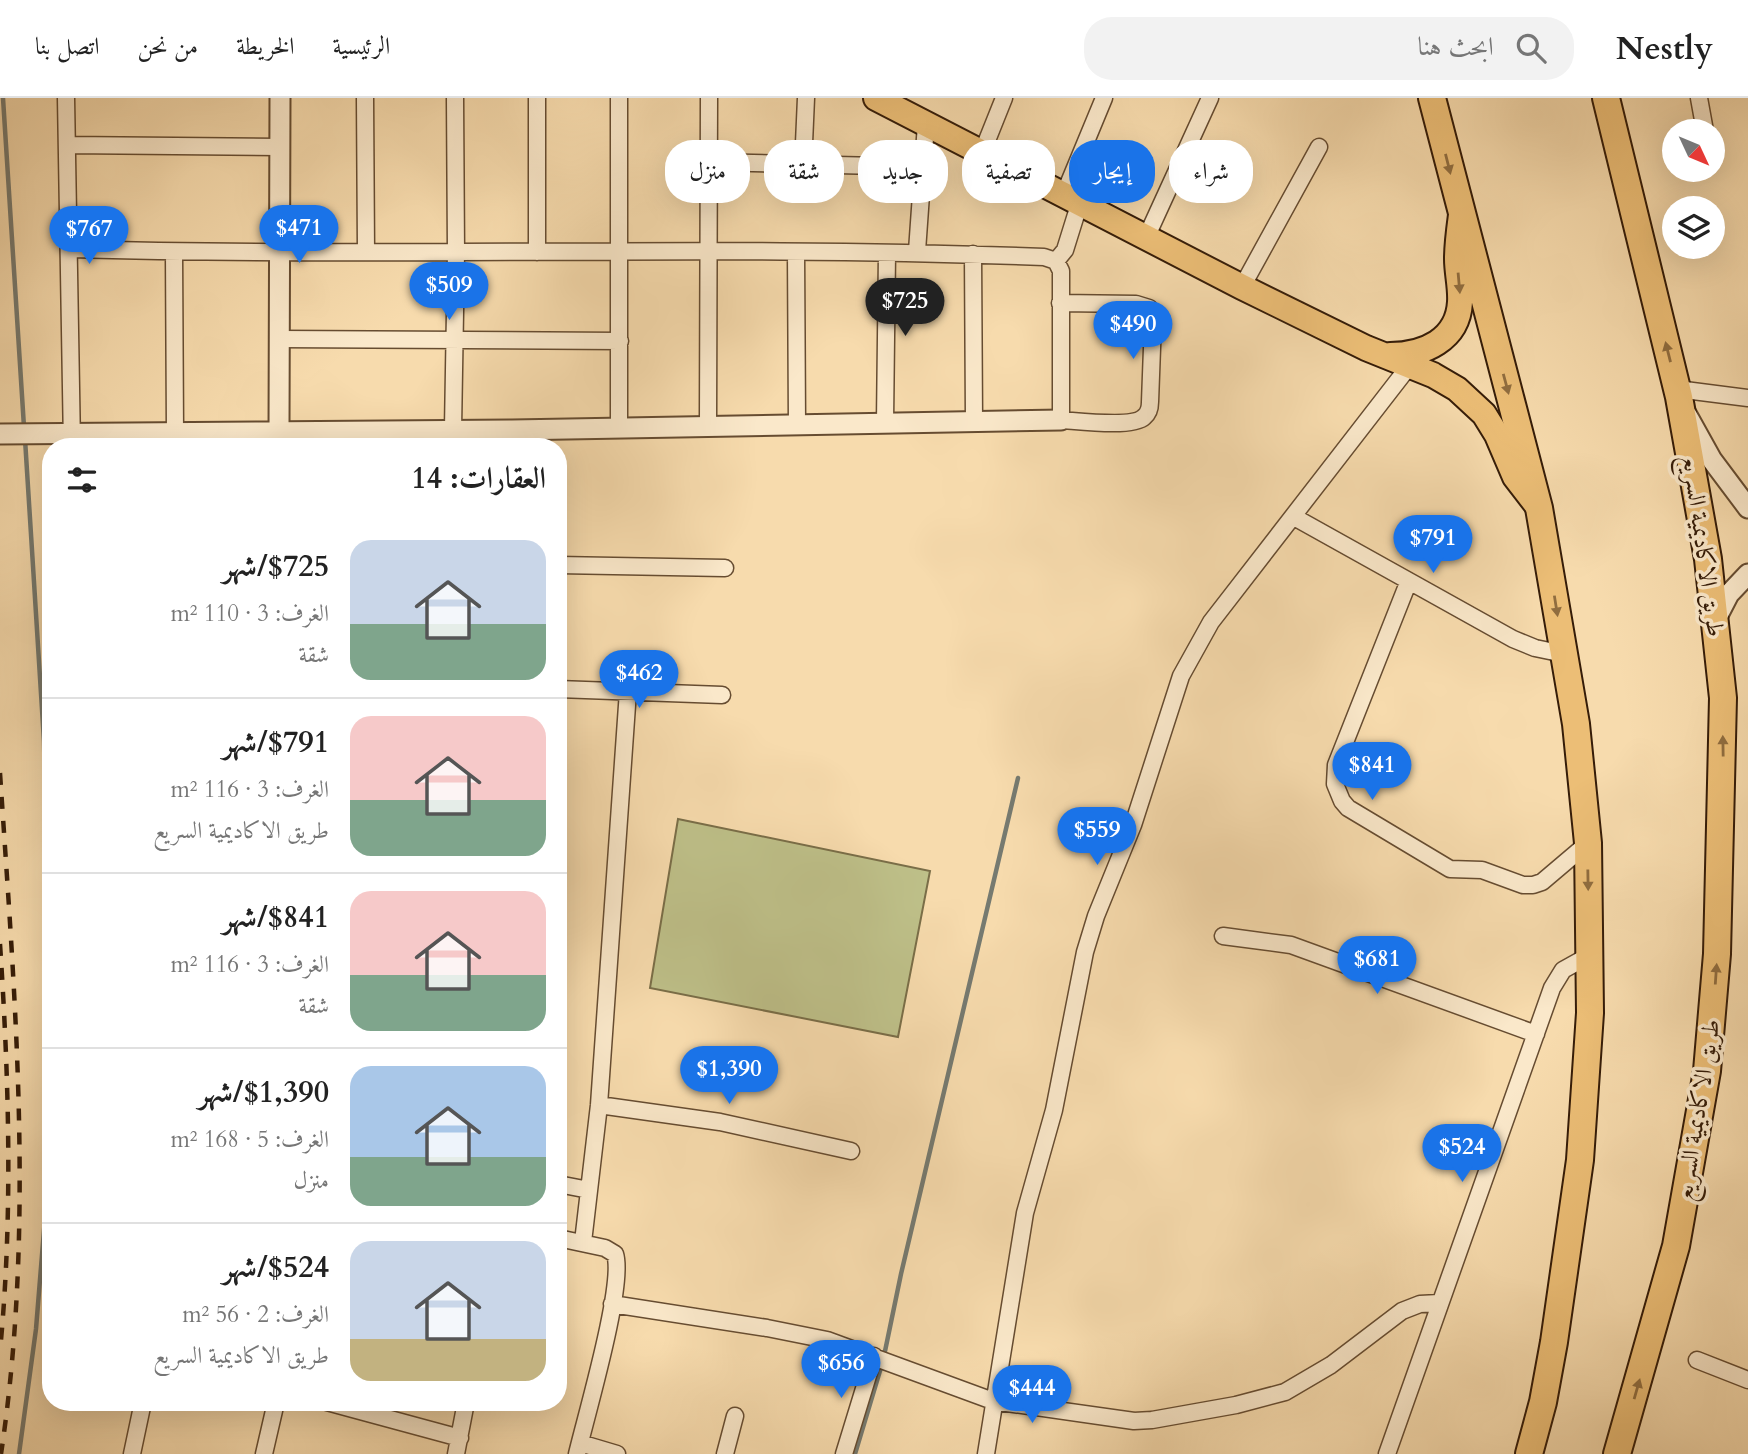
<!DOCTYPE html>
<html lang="ar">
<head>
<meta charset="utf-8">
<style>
	body { margin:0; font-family:Cardo,Amiri,serif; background:#f2f2f2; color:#222; direction:rtl; height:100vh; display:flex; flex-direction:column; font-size:26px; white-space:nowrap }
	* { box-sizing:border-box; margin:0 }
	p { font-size:23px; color:#767676 }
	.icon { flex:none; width:38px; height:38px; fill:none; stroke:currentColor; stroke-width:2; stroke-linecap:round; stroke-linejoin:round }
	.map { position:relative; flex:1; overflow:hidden; direction:ltr }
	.side { position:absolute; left:42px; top:340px; width:525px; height:973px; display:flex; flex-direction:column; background:#fff; border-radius:28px; box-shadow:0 7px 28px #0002; direction:rtl }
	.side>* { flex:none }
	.guide { position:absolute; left:588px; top:42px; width:665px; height:63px; direction:rtl; display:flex; gap:14px }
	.needle { width:46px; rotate:134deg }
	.buttons { position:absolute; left:1662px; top:21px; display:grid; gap:14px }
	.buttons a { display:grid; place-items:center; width:63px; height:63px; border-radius:50%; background:#fff; box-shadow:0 7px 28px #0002; font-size:35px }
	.price { position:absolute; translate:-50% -60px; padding:0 16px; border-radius:24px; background:#1a73e8; color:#fff; font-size:23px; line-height:46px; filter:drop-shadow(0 2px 4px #0008) }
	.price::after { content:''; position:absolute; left:50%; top:42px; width:21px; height:16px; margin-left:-10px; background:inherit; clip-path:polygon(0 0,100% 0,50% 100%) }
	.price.selected { background:#222; color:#fff }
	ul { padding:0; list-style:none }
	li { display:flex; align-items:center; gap:21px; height:175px; padding:0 21px }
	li+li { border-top:2px solid #e0e0e0 }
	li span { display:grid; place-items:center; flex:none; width:196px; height:140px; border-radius:21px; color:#555 }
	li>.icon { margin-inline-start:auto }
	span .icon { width:84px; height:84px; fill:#fffc; stroke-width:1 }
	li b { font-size:30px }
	h2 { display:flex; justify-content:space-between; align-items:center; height:84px; padding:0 21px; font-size:30px }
	.tag { padding:0 24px; border-radius:28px; background:#fff; box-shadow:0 7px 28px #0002; font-size:24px; line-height:63px }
	.tag.selected { background:#1a73e8; color:#fff }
	header { display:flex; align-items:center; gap:42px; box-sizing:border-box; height:98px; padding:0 35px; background:#fff; border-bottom:2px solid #e0e0e0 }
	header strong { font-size:33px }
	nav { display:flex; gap:38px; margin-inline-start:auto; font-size:24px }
	.search { width:490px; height:63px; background:#f2f2f2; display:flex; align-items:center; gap:18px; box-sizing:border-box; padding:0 24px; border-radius:28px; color:#767676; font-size:26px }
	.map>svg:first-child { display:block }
	.green { fill:#bec089; stroke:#7a6e48; stroke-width:2 }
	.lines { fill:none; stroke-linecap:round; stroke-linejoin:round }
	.stream { stroke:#767a70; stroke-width:4.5 }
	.minor-casing { stroke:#664c31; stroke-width:19 }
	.tertiary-casing { stroke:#664c31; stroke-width:23 }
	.primary-casing { stroke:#351c08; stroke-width:28 }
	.trunk-casing { stroke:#351c08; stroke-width:30 }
	.minor { stroke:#fae8ca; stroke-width:16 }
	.tertiary { stroke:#fae8ca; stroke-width:19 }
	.primary { stroke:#ecbe76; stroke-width:24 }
	.trunk { stroke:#ecbe76; stroke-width:26 }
	.rail { stroke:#351c08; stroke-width:4.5; stroke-dasharray:12 12; stroke-linecap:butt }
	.oneway { fill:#906d3f }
	.labels { text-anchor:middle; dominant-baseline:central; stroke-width:7; stroke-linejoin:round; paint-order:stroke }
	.street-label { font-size:24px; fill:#351c08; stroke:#fae8ca }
</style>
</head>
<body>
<header>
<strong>Nestly</strong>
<div class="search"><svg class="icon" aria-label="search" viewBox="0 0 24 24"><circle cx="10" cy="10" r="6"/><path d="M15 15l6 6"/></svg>ابحث هنا</div>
<nav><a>الرئيسية</a><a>الخريطة</a><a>من نحن</a><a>اتصل بنا</a></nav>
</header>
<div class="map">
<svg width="1748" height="1356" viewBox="0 0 1748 1356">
	<rect width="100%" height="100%" fill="#f7dbad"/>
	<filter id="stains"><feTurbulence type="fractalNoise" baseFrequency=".00286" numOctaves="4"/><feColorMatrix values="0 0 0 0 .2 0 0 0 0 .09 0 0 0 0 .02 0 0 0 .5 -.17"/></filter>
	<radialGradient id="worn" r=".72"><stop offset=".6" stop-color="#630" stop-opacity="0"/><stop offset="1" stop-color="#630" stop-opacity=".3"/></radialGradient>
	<path class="green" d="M 678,721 L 930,773 L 898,939 L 650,890 Z"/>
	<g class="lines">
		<path class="stream" d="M 3,0 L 24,329
			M 25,341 L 44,643 L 51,973
			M 884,1258 L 901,1176 L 1018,680
			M 19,1356 L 36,1231 L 51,1046
			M 855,1356 L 882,1266"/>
		<g class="minor-casing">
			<path id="minor" d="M 66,0 L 72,348
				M 365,0 L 366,154
				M 537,0 L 537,154
				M 619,0 L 619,328
				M 1699,0 L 1705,33
				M 67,47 L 280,49
				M 982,55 L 1004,0
				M 709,64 L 922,69
				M 803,68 L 806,0
				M 1063,99 L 1104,0
				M 1146,140 L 1210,0
				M 70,151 C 395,160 720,146 1044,159 L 1056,163 L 1061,173 L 1061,322 C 1078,323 1133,330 1144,319 C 1149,315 1150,309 1150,304 L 1153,223 L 1149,210 L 1136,206 L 1060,205
				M 917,153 L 926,26
				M 174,154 L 175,335
				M 796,154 L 797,326
				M 973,156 L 974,323
				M 1056,163 L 1065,152 L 1079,107
				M 1242,189 L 1319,49
				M 279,241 L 620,243
				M 1677,291 L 1748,300
				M 885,324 L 887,155
				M 708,327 L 709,0
				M 453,331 L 456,155 L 455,0
				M 265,348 L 265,334
				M 512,348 L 512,332
				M 1294,419 L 1513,541 L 1535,550 L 1564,556
				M 558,467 L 725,470
				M 1408,485 L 1336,667 L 1335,686 L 1342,703 L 1348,710 L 1450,771 L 1482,772 L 1523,787 L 1533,787 L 1542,784 L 1588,745
				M 558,591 L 722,597
				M 1223,838 L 1291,847 L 1536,936
				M 599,1007 L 720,1024 L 851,1053
				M 558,1086 L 589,1092
				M 558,1140 L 605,1150 L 615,1156 C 625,1186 586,1318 577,1356
				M 583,1144 L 599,1007 L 628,593
				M 612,1206 L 767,1230 L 827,1242 L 993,1303 L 1134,1323 L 1152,1322 L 1236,1307 L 1285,1294 L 1331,1267 L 1402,1213 L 1420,1206 L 1439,1205
				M 1697,1262 L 1748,1282
				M 327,1304 L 460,1340
				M 580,1345 L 617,1356
				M 132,1356 L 143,1304
				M 264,1356 L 276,1304
				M 456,1356 L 466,1304
				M 725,1356 L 735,1318
				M 844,1356 L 874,1258
				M 986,1356 L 1025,1115 L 1054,1012 L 1085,854 L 1096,818 L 1133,727 L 1181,578 L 1211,524 L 1410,267
				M 1387,1356 L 1552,890 L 1563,872 L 1590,857"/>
		</g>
		<g class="tertiary-casing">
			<path id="tertiary" d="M 1687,317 L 1712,362 L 1748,410
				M 279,333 L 280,0
				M 0,336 L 512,332 L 1061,322
				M 1715,523 L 1729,496 L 1748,476"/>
		</g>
		<g class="primary-casing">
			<path id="primary" d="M 876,0 L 1242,189 L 1366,250 L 1433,277 L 1457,291 L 1484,316 L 1497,337 L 1515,379 L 1539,410
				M 1390,257 C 1424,257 1458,242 1460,204 C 1461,190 1457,175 1457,161 C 1457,146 1459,132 1461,117"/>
		</g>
		<g class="trunk-casing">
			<path id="trunk" d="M 1432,0 L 1539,410 L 1576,626 L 1588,745 L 1590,915 L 1580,1062 L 1554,1244 L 1543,1304 L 1529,1356
				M 1606,0 L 1679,299 L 1708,461 L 1723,600 L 1717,856 L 1707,973 L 1676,1148 L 1617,1356"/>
		</g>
		<use href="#minor" class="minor"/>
		<use href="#tertiary" class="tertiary"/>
		<use href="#primary" class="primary"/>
		<use href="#trunk" class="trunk"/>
		<path class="rail" d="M 0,675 C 15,902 35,1129 1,1356
			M 0,846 C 9,982 13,1118 0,1253"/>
	</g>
	<defs><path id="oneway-solid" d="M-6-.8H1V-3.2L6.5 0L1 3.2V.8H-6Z" transform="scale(1.75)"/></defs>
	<g class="oneway">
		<use href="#oneway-solid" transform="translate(1448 66) rotate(76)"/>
		<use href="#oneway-solid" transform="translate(1459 185) rotate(85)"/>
		<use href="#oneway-solid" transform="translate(1668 254) rotate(-104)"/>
		<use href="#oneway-solid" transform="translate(1506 286) rotate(75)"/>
		<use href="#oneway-solid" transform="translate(1556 508) rotate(81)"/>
		<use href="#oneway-solid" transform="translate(1723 648) rotate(-91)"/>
		<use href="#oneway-solid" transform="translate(1588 782) rotate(89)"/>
		<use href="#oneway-solid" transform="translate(1716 876) rotate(-86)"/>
		<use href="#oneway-solid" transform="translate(1637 1291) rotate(-74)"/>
	</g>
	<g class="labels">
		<g class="street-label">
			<text transform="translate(1703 448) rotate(82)">طريق الاكاديمية السريع</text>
			<text transform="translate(1698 1012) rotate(-81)">طريق الاكاديمية السريع</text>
		</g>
	</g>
	<rect width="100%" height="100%" filter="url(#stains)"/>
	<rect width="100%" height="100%" fill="url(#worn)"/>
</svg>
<div class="buttons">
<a><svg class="needle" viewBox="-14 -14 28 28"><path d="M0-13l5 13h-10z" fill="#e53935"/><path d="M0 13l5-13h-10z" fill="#767676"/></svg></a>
<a><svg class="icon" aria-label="layers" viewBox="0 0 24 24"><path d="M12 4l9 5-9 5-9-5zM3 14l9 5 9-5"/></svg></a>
</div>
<b class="price" style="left:299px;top:167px">$471</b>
<b class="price" style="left:89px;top:168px">$767</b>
<b class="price" style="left:449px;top:224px">$509</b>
<b class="price selected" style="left:905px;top:240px">$725</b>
<b class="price" style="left:1133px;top:263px">$490</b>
<b class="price" style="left:1433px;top:477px">$791</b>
<b class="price" style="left:639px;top:612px">$462</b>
<b class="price" style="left:1372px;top:704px">$841</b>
<b class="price" style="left:1097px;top:769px">$559</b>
<b class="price" style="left:1377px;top:898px">$681</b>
<b class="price" style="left:729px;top:1008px">$1,390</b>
<b class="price" style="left:1462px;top:1086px">$524</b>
<b class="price" style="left:841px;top:1302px">$656</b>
<b class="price" style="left:1032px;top:1327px">$444</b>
<div class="guide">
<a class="tag">شراء</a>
<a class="tag selected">إيجار</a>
<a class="tag">تصفية</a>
<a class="tag">جديد</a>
<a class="tag">شقة</a>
<a class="tag">منزل</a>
</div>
<section class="side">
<h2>العقارات: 14<svg class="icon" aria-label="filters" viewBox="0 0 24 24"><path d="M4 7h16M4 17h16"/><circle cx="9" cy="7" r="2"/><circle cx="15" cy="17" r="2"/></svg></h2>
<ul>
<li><span style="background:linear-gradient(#c9d6e8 60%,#7fa58c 0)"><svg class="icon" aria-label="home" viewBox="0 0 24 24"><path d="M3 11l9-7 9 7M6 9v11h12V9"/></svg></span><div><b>$725/شهر</b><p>الغرف: 3 · 110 m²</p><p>شقة</p></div></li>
<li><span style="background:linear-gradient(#f6c9c9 60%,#7fa58c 0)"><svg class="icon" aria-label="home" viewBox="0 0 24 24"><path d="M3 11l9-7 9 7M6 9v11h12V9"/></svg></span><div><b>$791/شهر</b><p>الغرف: 3 · 116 m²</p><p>طريق الاكاديمية السريع</p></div></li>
<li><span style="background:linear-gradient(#f6c9c9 60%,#7fa58c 0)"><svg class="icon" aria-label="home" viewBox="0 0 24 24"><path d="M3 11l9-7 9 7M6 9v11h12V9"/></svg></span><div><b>$841/شهر</b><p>الغرف: 3 · 116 m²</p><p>شقة</p></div></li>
<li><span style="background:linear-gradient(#a9c7e8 65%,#7fa58c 0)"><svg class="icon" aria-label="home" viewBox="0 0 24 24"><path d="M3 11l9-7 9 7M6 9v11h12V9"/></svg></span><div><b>$1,390/شهر</b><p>الغرف: 5 · 168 m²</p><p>منزل</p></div></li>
<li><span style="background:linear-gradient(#c9d6e8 70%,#c2b280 0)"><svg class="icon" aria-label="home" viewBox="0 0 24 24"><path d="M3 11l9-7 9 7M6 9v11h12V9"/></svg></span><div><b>$524/شهر</b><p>الغرف: 2 · 56 m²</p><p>طريق الاكاديمية السريع</p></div></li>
</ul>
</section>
</div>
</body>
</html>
